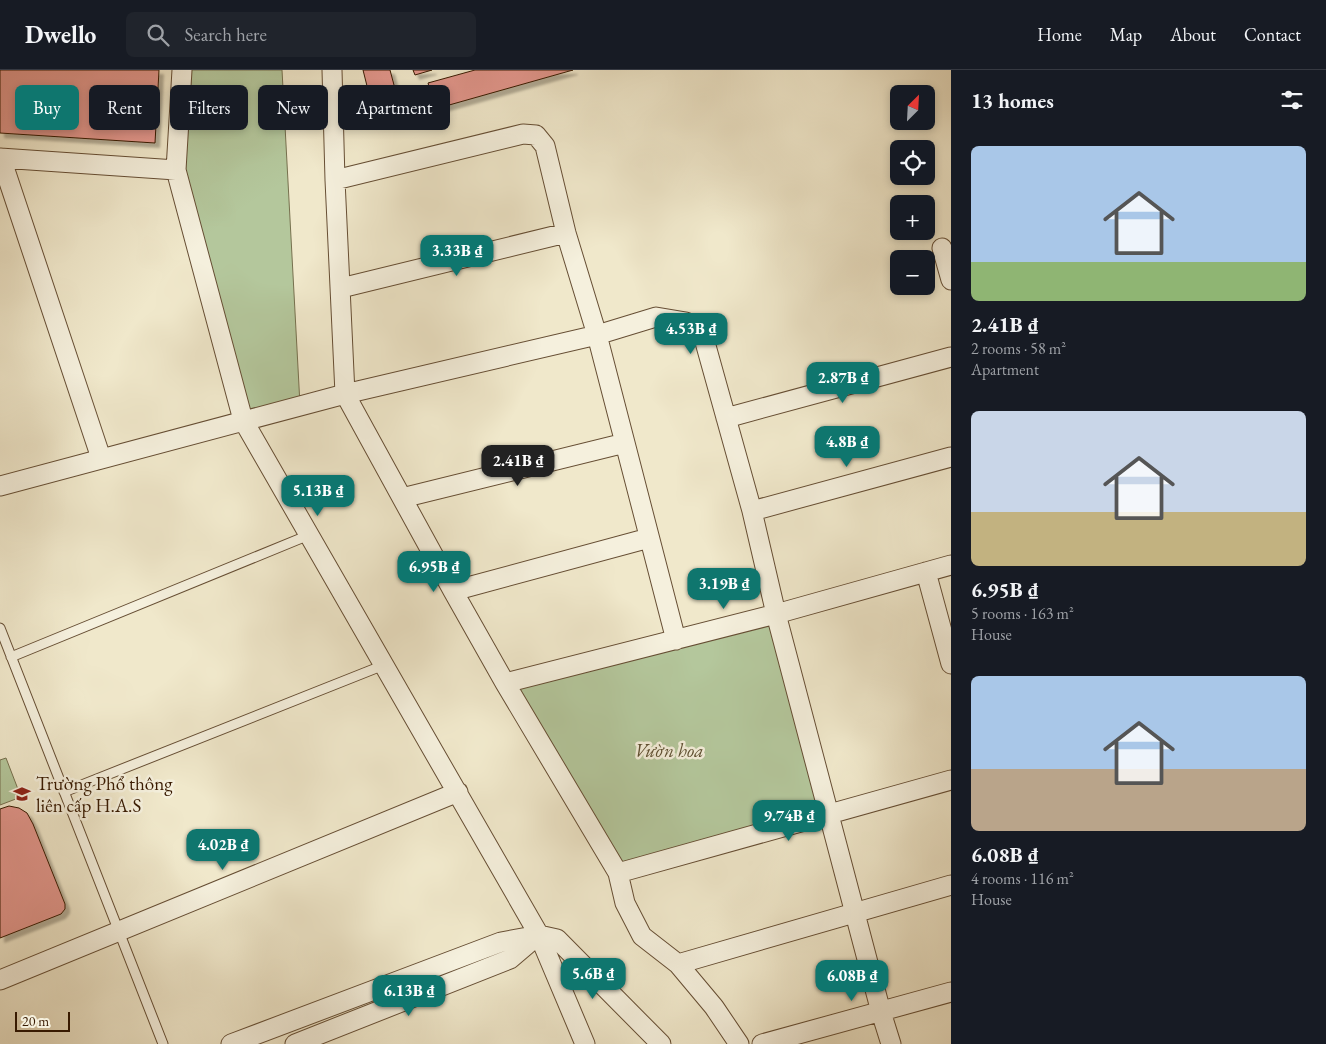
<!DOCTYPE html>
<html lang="en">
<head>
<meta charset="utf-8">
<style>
	body { margin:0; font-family:"EB Garamond",serif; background:#20242c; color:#f1f3f6; height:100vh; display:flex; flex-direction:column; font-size:19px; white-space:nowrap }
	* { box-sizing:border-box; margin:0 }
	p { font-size:16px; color:#9ea1a6 }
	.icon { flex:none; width:28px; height:28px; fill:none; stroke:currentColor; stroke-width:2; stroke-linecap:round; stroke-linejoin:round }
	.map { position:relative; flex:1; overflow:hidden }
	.details { display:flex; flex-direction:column; background:#171b24; width:375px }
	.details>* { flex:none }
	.top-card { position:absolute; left:15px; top:15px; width:475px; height:45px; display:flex; gap:10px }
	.needle { width:32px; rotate:24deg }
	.fabs { position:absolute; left:890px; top:15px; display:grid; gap:10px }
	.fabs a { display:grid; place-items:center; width:45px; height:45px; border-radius:8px; background:#171b24; box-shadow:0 2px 8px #0003; font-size:25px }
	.scale { position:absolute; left:15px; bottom:12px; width:55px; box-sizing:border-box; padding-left:5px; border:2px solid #381a01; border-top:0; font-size:14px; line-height:18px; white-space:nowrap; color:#381a01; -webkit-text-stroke:4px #f5f0dd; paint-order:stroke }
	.price { position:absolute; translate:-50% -42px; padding:0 11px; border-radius:10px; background:#0f766e; color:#fff; font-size:16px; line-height:32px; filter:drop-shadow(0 1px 2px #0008) }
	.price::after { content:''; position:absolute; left:50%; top:30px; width:15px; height:11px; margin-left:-8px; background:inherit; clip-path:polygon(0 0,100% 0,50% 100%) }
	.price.current { background:#222; color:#fff }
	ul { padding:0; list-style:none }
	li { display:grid; align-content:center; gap:10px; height:265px; padding:0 20px }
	li span { display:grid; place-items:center; height:155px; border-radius:8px; color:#555 }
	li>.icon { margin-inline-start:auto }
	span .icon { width:90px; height:90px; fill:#fffc; stroke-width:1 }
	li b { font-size:21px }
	h2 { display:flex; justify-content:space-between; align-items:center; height:60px; padding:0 20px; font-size:21px }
	.tag { padding:0 18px; border-radius:8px; background:#171b24; box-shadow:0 2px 8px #0003; font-size:18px; line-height:45px }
	.tag.current { background:#0f766e; color:#fff }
	header { display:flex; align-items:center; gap:30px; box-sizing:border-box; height:70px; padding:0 25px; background:#171b24; border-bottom:1px solid #363941 }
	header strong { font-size:24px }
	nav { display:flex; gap:28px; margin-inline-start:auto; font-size:18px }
	.search { width:350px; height:45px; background:#20242c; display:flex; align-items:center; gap:12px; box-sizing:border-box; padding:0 18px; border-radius:8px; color:#9ea1a6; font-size:19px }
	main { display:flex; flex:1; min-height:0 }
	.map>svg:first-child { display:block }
	.green { fill:#b4c79c; stroke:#76704e }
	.building { fill:#e2968c; stroke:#381a01; filter:url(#shadow) }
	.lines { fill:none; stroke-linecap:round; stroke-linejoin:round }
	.lane-casing { stroke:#664e34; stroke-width:11 }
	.street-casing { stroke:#664e34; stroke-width:21 }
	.lane { stroke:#f5f0dd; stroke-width:9 }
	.street { stroke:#f5f0dd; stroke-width:19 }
	.labels { text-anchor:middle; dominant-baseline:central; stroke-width:5; stroke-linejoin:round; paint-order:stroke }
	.park-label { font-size:19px; font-style:italic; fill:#5d4e30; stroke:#f5f0dd }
	.poi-label { font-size:19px; fill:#381a01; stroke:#f5f0dd; text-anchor:start }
</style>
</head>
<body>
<header>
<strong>Dwello</strong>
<div class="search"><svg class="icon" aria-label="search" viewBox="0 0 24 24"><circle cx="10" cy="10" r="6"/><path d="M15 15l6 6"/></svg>Search here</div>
<nav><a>Home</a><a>Map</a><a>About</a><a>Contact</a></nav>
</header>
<main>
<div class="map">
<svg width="951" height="974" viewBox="0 0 951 974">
	<defs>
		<filter id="shadow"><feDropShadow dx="4.5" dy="4.5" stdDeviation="1" flood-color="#0004"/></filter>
	</defs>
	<rect width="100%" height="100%" fill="#f0e8cb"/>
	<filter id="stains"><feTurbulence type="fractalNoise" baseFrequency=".004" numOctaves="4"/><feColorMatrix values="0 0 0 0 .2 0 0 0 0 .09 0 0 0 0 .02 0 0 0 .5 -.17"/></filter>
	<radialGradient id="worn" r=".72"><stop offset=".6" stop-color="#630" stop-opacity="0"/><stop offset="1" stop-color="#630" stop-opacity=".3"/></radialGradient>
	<path class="green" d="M 183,0 L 282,0 L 300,335 L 243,349 L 177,99 Z
		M 775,545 L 827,743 L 618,801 L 507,614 Z
		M 6,688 L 21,727 L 0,735 L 0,690 Z"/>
	<path class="building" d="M 0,0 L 159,0 L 155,73 L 0,63 Z
		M 363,0 L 390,0 L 398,30 L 372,36 Z
		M 413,0 L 432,0 L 415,5 Z
		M 475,0 L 573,0 L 435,39 L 428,13 Z
		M 9,736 L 19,738 L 27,743 L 33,754 L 65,834 L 65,839 L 61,844 L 0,868 L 0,739 Z"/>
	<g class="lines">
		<g class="lane-casing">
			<path id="lane" d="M 0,558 L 163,974
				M 11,587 L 309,465
				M 64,722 L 384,595"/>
		</g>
		<g class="street-casing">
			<path id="street" d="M 182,0 L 176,100 L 243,350 L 539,865 L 585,974
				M 332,0 L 335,110 L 345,324 L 453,521 L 505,613 L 618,803 L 625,833 L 642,866 L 678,894 L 714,937 L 739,974
				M 0,88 L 176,100
				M 1,88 L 101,388
				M 335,110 L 523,64 L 536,65 L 545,76 L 566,163 L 597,265 L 625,373 L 676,570
				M 942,178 L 951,210
				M 341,218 L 566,163
				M 726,348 L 951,287
				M 0,416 L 345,324 L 597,265 L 656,247 L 686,252 L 703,265 L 752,441 L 776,544 L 881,942 L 891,974
				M 402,428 L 625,373
				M 752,441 L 951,387
				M 926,502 L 951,594
				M 453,521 L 649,468
				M 505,613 L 776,544 L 951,495
				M 618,803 L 951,710
				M 678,894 L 951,815
				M 0,910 L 458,722
				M 231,974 L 501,872 L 539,865 L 557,869 L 661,974
				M 295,974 L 510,889 L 537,866
				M 762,974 L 951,922"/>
		</g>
		<use href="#lane" class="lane"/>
		<use href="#street" class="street"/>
	</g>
	<defs>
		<g id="school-bare" transform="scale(1.35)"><path d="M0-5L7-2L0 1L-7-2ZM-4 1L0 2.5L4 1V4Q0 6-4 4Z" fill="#8f2418" stroke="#f5f0dd" stroke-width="2.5" paint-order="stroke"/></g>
	</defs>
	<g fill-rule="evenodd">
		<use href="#school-bare" x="22" y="724"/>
	</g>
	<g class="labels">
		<g class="park-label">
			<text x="669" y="680">Vườn hoa</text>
		</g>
		<g class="poi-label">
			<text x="36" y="713">Trường Phổ thông<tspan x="36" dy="22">liên cấp H.A.S</tspan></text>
		</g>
	</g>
	<rect width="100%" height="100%" filter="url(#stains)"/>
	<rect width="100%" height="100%" fill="url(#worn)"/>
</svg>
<div class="fabs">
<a><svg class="needle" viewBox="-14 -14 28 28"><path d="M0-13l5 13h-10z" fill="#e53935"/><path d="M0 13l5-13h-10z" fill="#9ea1a6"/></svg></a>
<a><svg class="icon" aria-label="locate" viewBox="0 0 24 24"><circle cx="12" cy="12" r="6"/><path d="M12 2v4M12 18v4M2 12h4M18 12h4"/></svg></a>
<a>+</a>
<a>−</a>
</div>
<div class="scale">20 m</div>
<b class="price" style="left:457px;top:207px">3.33B ₫</b>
<b class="price" style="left:691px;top:285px">4.53B ₫</b>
<b class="price" style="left:843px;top:334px">2.87B ₫</b>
<b class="price" style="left:847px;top:398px">4.8B ₫</b>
<b class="price current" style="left:518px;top:417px">2.41B ₫</b>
<b class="price" style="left:318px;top:447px">5.13B ₫</b>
<b class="price" style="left:434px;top:523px">6.95B ₫</b>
<b class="price" style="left:724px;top:540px">3.19B ₫</b>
<b class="price" style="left:789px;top:772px">9.74B ₫</b>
<b class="price" style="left:223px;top:801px">4.02B ₫</b>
<b class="price" style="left:593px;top:930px">5.6B ₫</b>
<b class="price" style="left:852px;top:932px">6.08B ₫</b>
<b class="price" style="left:409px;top:947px">6.13B ₫</b>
<div class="top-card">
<a class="tag current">Buy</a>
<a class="tag">Rent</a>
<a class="tag">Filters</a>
<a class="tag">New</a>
<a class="tag">Apartment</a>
</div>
</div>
<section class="details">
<h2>13 homes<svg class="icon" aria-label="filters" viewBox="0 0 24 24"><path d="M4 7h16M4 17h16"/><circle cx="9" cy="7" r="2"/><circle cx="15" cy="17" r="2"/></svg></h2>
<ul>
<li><span style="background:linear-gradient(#a9c7e8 75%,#8fb573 0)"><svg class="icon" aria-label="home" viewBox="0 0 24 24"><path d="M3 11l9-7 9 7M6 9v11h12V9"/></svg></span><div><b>2.41B ₫</b><p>2 rooms · 58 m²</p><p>Apartment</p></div></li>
<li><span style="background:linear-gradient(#c9d6e8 65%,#c2b280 0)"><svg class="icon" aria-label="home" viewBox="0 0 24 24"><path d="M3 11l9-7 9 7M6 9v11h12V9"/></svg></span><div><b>6.95B ₫</b><p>5 rooms · 163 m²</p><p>House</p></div></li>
<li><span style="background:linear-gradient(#a9c7e8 60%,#b9a48a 0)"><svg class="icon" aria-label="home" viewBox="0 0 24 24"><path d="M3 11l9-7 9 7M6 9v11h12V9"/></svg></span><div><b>6.08B ₫</b><p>4 rooms · 116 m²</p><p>House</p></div></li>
</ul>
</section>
</main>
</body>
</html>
